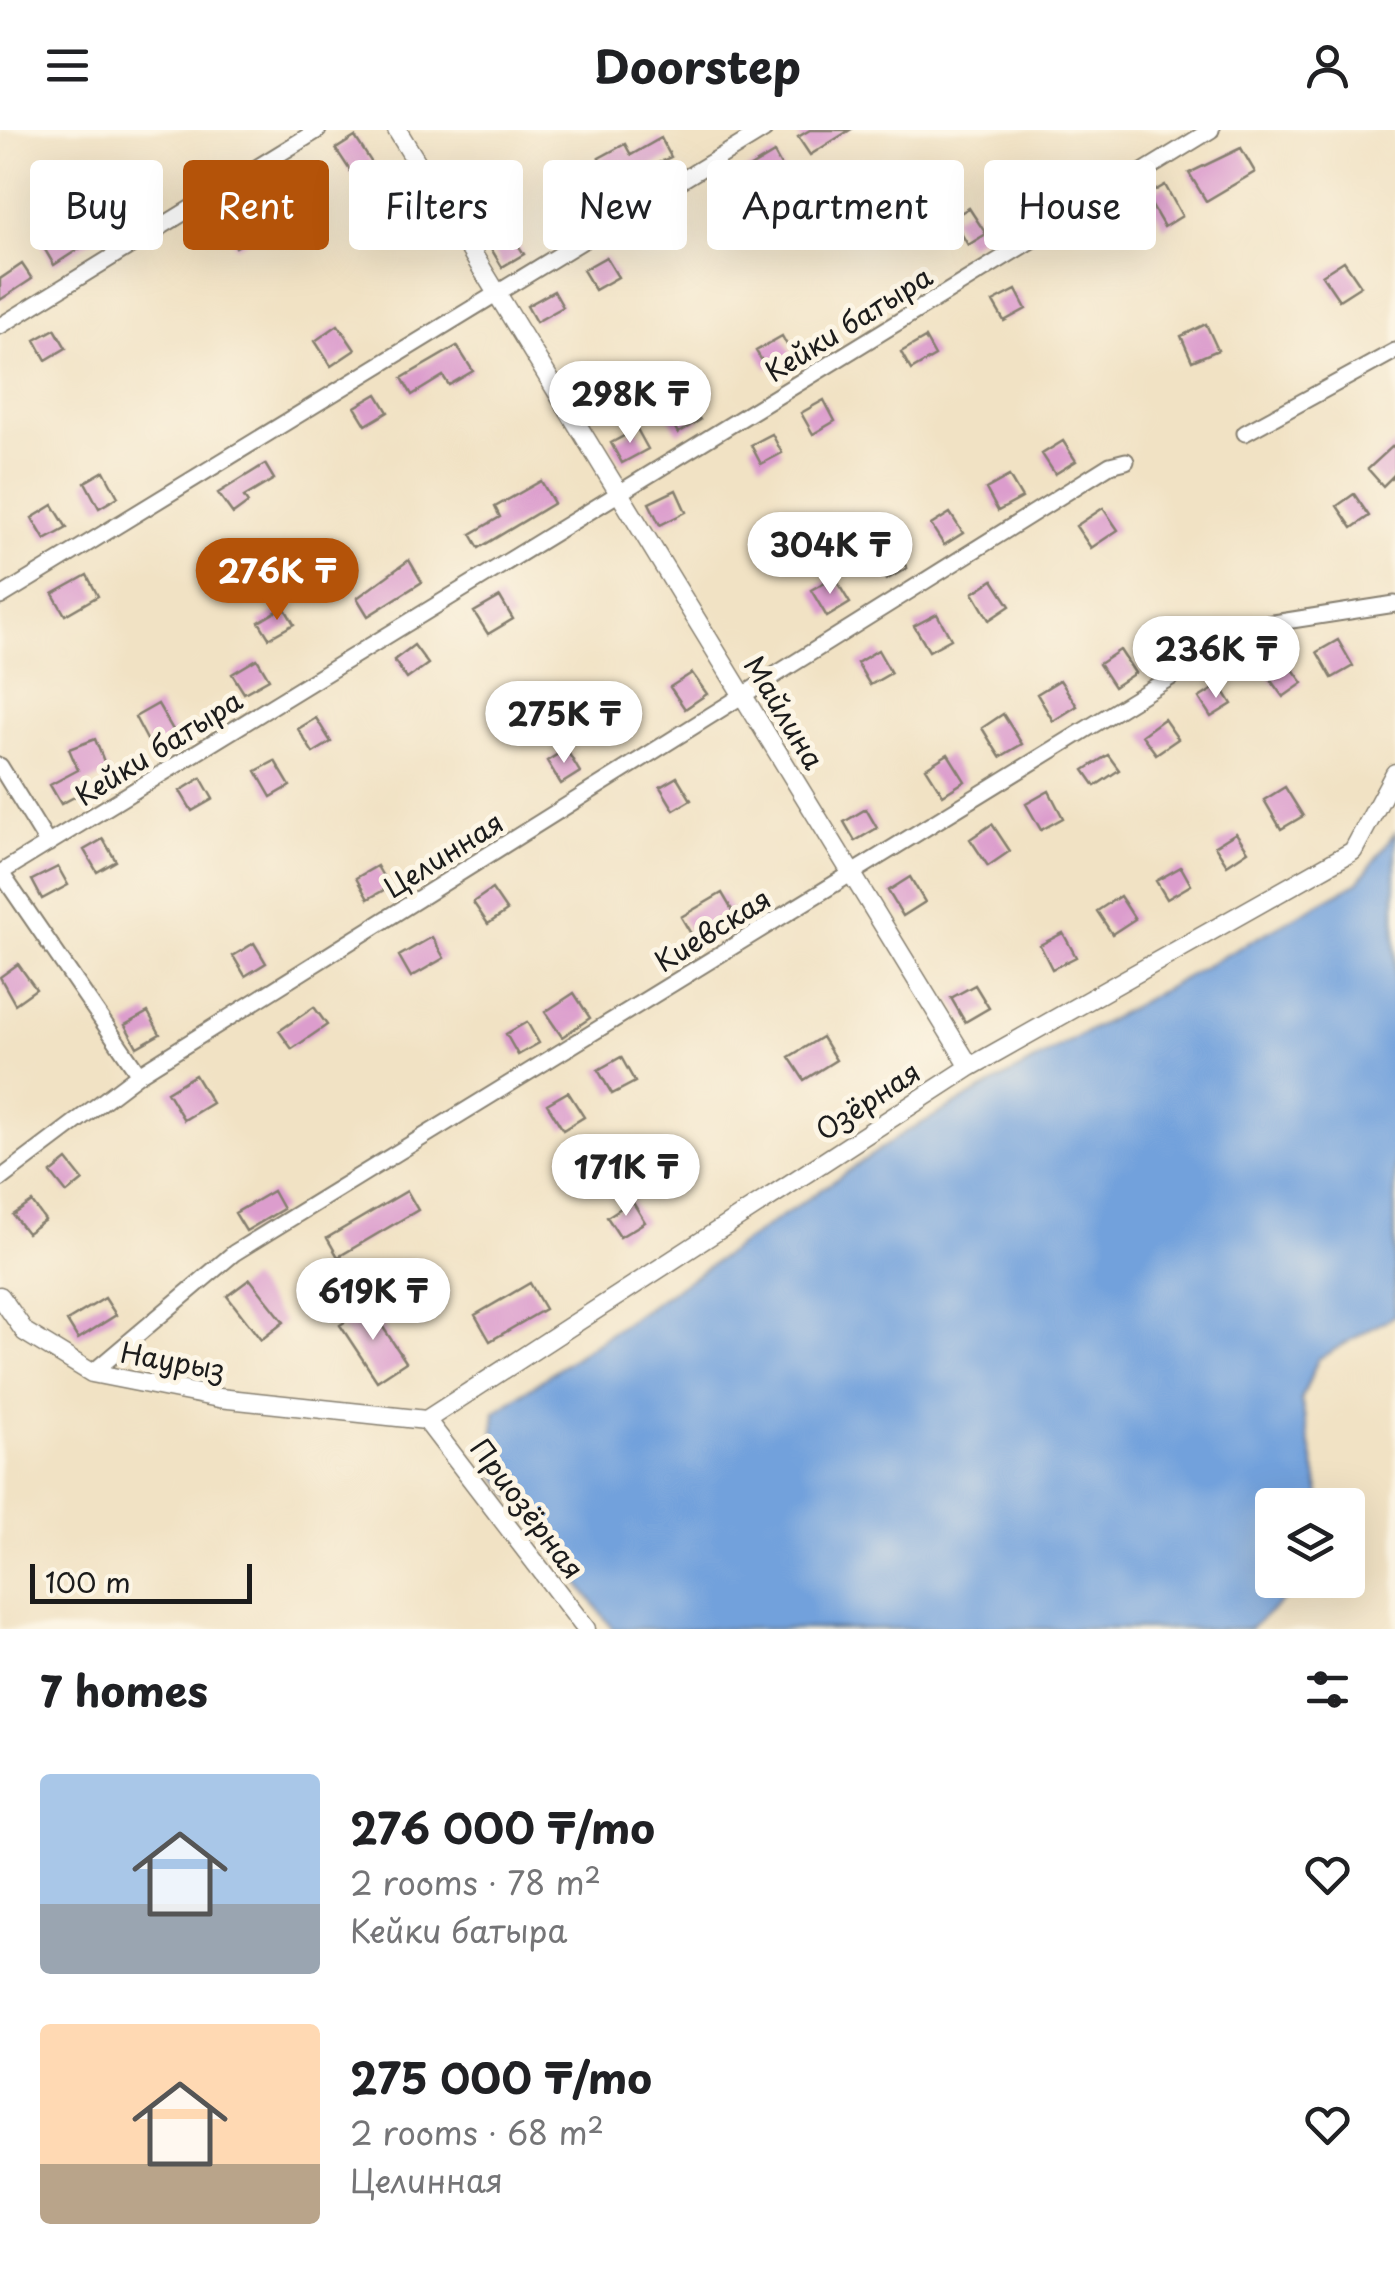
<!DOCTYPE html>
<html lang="en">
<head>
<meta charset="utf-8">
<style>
	body { margin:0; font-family:"Playpen Sans",sans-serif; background:#f2f2f2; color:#202124; height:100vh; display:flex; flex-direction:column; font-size:38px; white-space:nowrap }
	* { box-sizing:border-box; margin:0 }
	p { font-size:32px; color:#757577 }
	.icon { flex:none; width:55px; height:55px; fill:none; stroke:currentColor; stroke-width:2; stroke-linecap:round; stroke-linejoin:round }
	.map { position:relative; height:1499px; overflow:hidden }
	.side { display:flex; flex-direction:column; background:#fff; flex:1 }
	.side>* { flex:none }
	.banner { position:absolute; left:30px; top:30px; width:1335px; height:90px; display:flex; gap:20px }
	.controls { position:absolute; left:1255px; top:1358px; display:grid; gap:20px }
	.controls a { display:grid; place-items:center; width:110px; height:110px; border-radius:10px; background:#fff; box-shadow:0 10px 40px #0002; font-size:50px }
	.scale { position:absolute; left:30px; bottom:25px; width:222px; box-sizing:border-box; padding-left:10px; border:5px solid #1c1c1c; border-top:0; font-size:28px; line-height:35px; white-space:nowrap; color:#1c1c1c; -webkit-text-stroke:8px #fcf5e5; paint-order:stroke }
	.price { position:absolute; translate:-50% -85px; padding:0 22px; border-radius:35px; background:#fff; color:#222; font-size:32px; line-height:65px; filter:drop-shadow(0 2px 5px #0008) }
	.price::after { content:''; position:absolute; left:50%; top:60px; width:30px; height:22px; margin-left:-15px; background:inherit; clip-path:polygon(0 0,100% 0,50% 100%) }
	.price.current { background:#b45309; color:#fff }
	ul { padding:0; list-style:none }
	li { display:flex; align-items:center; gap:30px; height:250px; padding:0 40px }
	li span { display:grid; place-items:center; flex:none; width:280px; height:200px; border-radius:10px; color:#555 }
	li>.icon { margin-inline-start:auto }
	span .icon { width:120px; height:120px; fill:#fffc; stroke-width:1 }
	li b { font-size:42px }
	h2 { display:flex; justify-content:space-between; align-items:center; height:120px; padding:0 40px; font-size:42px }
	.pill { padding:0 35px; border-radius:10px; background:#fff; box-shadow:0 10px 40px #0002; font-size:35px; line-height:90px }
	.pill.current { background:#b45309; color:#fff }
	header { display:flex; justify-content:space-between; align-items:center; height:130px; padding:0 40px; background:#fff; font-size:45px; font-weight:700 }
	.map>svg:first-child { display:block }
	.water { fill:#72a1dc; stroke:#475e7c; stroke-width:2.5 }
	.building { fill:#dc9dcd }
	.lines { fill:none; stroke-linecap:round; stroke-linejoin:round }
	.minor-casing { stroke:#867f70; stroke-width:19 }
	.tertiary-casing { stroke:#867f70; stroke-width:21 }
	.minor { stroke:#fff; stroke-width:15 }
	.tertiary { stroke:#fff; stroke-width:18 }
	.labels { text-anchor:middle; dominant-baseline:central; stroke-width:10; stroke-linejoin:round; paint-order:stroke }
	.street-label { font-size:28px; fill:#1c1c1c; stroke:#fcf5e5 }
</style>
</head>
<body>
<header><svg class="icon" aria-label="menu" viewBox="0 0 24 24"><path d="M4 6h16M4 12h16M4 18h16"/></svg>Doorstep<svg class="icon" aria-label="person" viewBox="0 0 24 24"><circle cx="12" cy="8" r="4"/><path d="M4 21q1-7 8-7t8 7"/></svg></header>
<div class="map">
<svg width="1395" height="1499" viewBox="0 0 1395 1499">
	<rect width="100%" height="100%" fill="#fcf5e5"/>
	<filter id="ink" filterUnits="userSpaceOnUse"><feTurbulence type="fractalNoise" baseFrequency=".01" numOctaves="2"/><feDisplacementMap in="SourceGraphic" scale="20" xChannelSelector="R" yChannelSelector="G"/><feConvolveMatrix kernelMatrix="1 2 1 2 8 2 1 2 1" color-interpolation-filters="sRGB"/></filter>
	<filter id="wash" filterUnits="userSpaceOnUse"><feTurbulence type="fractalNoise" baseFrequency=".0048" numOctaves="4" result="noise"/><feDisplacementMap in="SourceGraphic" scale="40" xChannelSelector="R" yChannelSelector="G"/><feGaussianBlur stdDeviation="2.25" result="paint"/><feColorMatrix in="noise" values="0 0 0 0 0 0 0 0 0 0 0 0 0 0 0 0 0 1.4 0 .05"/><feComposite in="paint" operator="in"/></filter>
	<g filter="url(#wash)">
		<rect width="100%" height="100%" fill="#f1e2c4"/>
		<path class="water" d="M 1395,703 L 1395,1185 L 1318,1229 L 1301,1270 L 1322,1375 L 1272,1375 L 1272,1450 L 1306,1450 L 1250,1499 L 613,1499 L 492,1339 L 495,1282 L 904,1003 L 1358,752 Z"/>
		<g id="blocks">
			<path class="building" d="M 810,0 L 850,0 L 810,25 L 798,7 Z
				M 355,7 L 372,33 L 353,45 L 336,19 Z
				M 661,8 L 671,27 L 614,54 L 599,28 L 625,14 L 631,25 Z
				M 1241,18 L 1255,42 L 1206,71 L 1189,43 Z
				M 774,23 L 784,41 L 747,62 L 737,45 Z
				M 152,55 L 161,71 L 135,86 L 126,70 Z
				M 1165,55 L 1182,86 L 1164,97 L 1146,66 Z
				M 244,75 L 259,105 L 236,117 L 220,87 Z
				M 969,78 L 986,104 L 968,115 L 952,88 Z
				M 90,89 L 100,105 L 54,135 L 41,113 Z
				M 511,104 L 524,124 L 502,137 L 490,117 Z
				M 606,127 L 618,147 L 595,160 L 583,140 Z
				M 1344,131 L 1361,156 L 1339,170 L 1322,145 Z
				M 22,134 L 32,149 L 0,170 L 0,149 Z
				M 1016,160 L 1026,179 L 1004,191 L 993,172 Z
				M 554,161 L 563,177 L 536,192 L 527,176 Z
				M 1206,194 L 1218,220 L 1192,231 L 1181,206 Z
				M 338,195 L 355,220 L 331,236 L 315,211 Z
				M 55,199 L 66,218 L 46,230 L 35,210 Z
				M 782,206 L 792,224 L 767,239 L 756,221 Z
				M 925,208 L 935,226 L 911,240 L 901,222 Z
				M 457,216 L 473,241 L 449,255 L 443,246 L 412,265 L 402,248 Z
				M 377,264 L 388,282 L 366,295 L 355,277 Z
				M 688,269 L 700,290 L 678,303 L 666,282 Z
				M 824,270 L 835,291 L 813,304 L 801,283 Z
				M 637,299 L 648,319 L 622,333 L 611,313 Z
				M 772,304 L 782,323 L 761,334 L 751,315 Z
				M 1063,311 L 1076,331 L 1055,344 L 1042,324 Z
				M 1395,314 L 1395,344 L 1383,356 L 1368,339 Z
				M 265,334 L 274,349 L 244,367 L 248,373 L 233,384 L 218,363 Z
				M 104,341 L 118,367 L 99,378 L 85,352 Z
				M 1009,346 L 1022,368 L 998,381 L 986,359 Z
				M 541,351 L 554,373 L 479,418 L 471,404 L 500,387 L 495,377 Z
				M 676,360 L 686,382 L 660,395 L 649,373 Z
				M 1354,364 L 1369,386 L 1352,398 L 1337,376 Z
				M 53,375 L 67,398 L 45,410 L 32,388 Z
				M 1103,378 L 1118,400 L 1091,418 L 1076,396 Z
				M 950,383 L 963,403 L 944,415 L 931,395 Z
				M 893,415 L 907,438 L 886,450 L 873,427 Z
				M 409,430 L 422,452 L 368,486 L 357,468 Z
				M 87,445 L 98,466 L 65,485 L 53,464 Z
				M 834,447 L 850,473 L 827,487 L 811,460 Z
				M 993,450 L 1010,476 L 989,490 L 973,463 Z
				M 500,467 L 513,489 L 488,504 L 474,482 Z
				M 284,477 L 294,494 L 269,508 L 259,492 Z
				M 937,484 L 951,509 L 929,521 L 914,496 Z
				M 1173,510 L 1183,526 L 1157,542 L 1147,528 Z
				M 1338,510 L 1353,536 L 1332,548 L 1317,522 Z
				M 414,515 L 428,534 L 407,549 L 394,530 Z
				M 878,520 L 891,543 L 870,555 L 857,533 Z
				M 1120,520 L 1135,543 L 1114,557 L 1099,534 Z
				M 257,529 L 269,549 L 244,563 L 232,544 Z
				M 1289,534 L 1303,553 L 1283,567 L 1269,548 Z
				M 692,543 L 707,564 L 685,579 L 670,557 Z
				M 1060,550 L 1077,576 L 1053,591 L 1037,564 Z
				M 1220,555 L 1232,574 L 1211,587 L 1199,568 Z
				M 158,574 L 176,605 L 152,619 L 135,587 Z
				M 1003,584 L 1022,614 L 1000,627 L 982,598 Z
				M 316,588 L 331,612 L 313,623 L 298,599 Z
				M 1164,589 L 1178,609 L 1156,624 L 1142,605 Z
				M 95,609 L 109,644 L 74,658 L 78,665 L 61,674 L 50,655 L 78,640 L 69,619 Z
				M 566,619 L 580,642 L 561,654 L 547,631 Z
				M 948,624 L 965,651 L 943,665 L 926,638 Z
				M 1108,625 L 1119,640 L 1095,656 L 1084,640 Z
				M 275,631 L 290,656 L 271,667 L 256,641 Z
				M 677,647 L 691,670 L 674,680 L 660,657 Z
				M 201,648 L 213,669 L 192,681 L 180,661 Z
				M 1285,657 L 1303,686 L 1281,699 L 1264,670 Z
				M 1049,661 L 1063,688 L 1041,700 L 1026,674 Z
				M 866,679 L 877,698 L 855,711 L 844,692 Z
				M 992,694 L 1010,721 L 988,736 L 970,709 Z
				M 1236,703 L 1248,721 L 1227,735 L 1215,716 Z
				M 103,709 L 116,731 L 97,742 L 84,720 Z
				M 377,736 L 389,757 L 368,769 L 356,748 Z
				M 58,737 L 68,755 L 42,769 L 32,750 Z
				M 1181,737 L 1191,755 L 1167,769 L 1156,751 Z
				M 910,747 L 925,772 L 903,786 L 888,761 Z
				M 492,759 L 507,781 L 488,794 L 473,772 Z
				M 722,763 L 735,785 L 694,809 L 681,787 Z
				M 1120,766 L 1135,789 L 1112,804 L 1097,781 Z
				M 1063,803 L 1076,827 L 1052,839 L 1040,815 Z
				M 432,807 L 444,828 L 411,847 L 399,826 Z
				M 254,813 L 266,833 L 245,846 L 233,826 Z
				M 18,834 L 36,859 L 15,874 L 0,847 Z
				M 975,855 L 989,878 L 965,892 L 951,868 Z
				M 574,863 L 590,888 L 562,907 L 545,882 Z
				M 314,877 L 327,895 L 292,919 L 279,901 Z
				M 148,882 L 160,904 L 137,917 L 125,895 Z
				M 527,892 L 539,913 L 518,925 L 506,904 Z
				M 822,907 L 836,930 L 804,950 L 789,927 Z
				M 621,927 L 635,952 L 612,964 L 598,940 Z
				M 195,945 L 212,973 L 184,990 L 167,962 Z
				M 568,962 L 584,987 L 563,1000 L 547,974 Z
				M 67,1030 L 83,1050 L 67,1063 L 51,1043 Z
				M 273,1061 L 283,1079 L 246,1101 L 235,1083 Z
				M 407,1061 L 418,1080 L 338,1127 L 327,1108 Z
				M 632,1071 L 645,1092 L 620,1107 L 607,1087 Z
				M 32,1072 L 45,1090 L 27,1103 L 13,1085 Z
				M 250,1149 L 284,1192 L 261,1210 L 227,1166 Z
				M 530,1153 L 545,1179 L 490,1211 L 475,1185 Z
				M 105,1168 L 116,1185 L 78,1209 L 67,1191 Z
				M 369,1176 L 406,1232 L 377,1251 L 340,1195 Z"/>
		</g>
	</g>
	<g filter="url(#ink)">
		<use href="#blocks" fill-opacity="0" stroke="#867f70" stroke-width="2.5"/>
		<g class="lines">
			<g class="minor-casing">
				<path id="minor" d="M 0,196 L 318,0
					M 1245,303 L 1395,221
					M 0,467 L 764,0
					M 0,636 L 48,714
					M 0,743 L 1211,0
					M 1,743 L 139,944
					M 0,1049 L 139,944 L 1110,335 L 1126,331
					M 92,1243 L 234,1123 L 1254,496 L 1395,474"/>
			</g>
			<g class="tertiary-casing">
				<path id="tertiary" d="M 397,0 L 970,937
					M 0,1166 L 25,1202 L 92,1243 L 219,1268 L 426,1290
					M 426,1290 L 970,937 L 1353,721 L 1395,643
					M 426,1290 L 586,1499"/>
			</g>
			<use href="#minor" class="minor"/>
			<use href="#tertiary" class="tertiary"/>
		</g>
	</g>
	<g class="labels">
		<g class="street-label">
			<text transform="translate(848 193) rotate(-32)">Кейки батыра</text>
			<text transform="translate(785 582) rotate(59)">Майлина</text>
			<text transform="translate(158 617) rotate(-32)">Кейки батыра</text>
			<text transform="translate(443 724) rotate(-32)">Целинная</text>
			<text transform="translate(712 799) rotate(-32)">Киевская</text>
			<text transform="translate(867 970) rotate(-33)">Озёрная</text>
			<text transform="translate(173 1230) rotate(10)">Наурыз</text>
			<text transform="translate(528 1378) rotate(53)">Приозёрная</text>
		</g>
	</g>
</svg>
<div class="controls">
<a><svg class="icon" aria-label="layers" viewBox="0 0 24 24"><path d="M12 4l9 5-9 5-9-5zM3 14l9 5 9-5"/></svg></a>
</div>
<div class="scale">100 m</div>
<b class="price" style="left:630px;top:316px">298K ₸</b>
<b class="price" style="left:830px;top:467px">304K ₸</b>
<b class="price current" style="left:277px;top:493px">276K ₸</b>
<b class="price" style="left:1216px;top:571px">236K ₸</b>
<b class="price" style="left:564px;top:636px">275K ₸</b>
<b class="price" style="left:626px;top:1089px">171K ₸</b>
<b class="price" style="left:373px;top:1213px">619K ₸</b>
<div class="banner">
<a class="pill">Buy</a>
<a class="pill current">Rent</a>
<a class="pill">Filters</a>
<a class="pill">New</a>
<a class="pill">Apartment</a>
<a class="pill">House</a>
</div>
</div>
<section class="side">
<h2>7 homes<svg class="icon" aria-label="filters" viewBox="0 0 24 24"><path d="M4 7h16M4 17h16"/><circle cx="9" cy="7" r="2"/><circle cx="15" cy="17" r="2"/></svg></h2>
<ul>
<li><span style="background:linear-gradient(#a9c7e8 65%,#9aa5b1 0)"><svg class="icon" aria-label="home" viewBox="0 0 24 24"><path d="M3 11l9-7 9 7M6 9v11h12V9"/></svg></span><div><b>276 000 ₸/mo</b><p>2 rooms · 78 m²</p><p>Кейки батыра</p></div><svg class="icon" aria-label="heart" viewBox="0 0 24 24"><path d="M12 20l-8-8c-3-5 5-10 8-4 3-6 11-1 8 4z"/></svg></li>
<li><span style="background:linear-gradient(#ffd9b3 70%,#b9a48a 0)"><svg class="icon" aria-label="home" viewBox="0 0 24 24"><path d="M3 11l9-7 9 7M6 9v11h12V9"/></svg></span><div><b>275 000 ₸/mo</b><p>2 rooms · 68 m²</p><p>Целинная</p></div><svg class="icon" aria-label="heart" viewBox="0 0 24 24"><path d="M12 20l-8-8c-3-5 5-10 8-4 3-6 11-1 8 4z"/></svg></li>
</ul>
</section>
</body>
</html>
